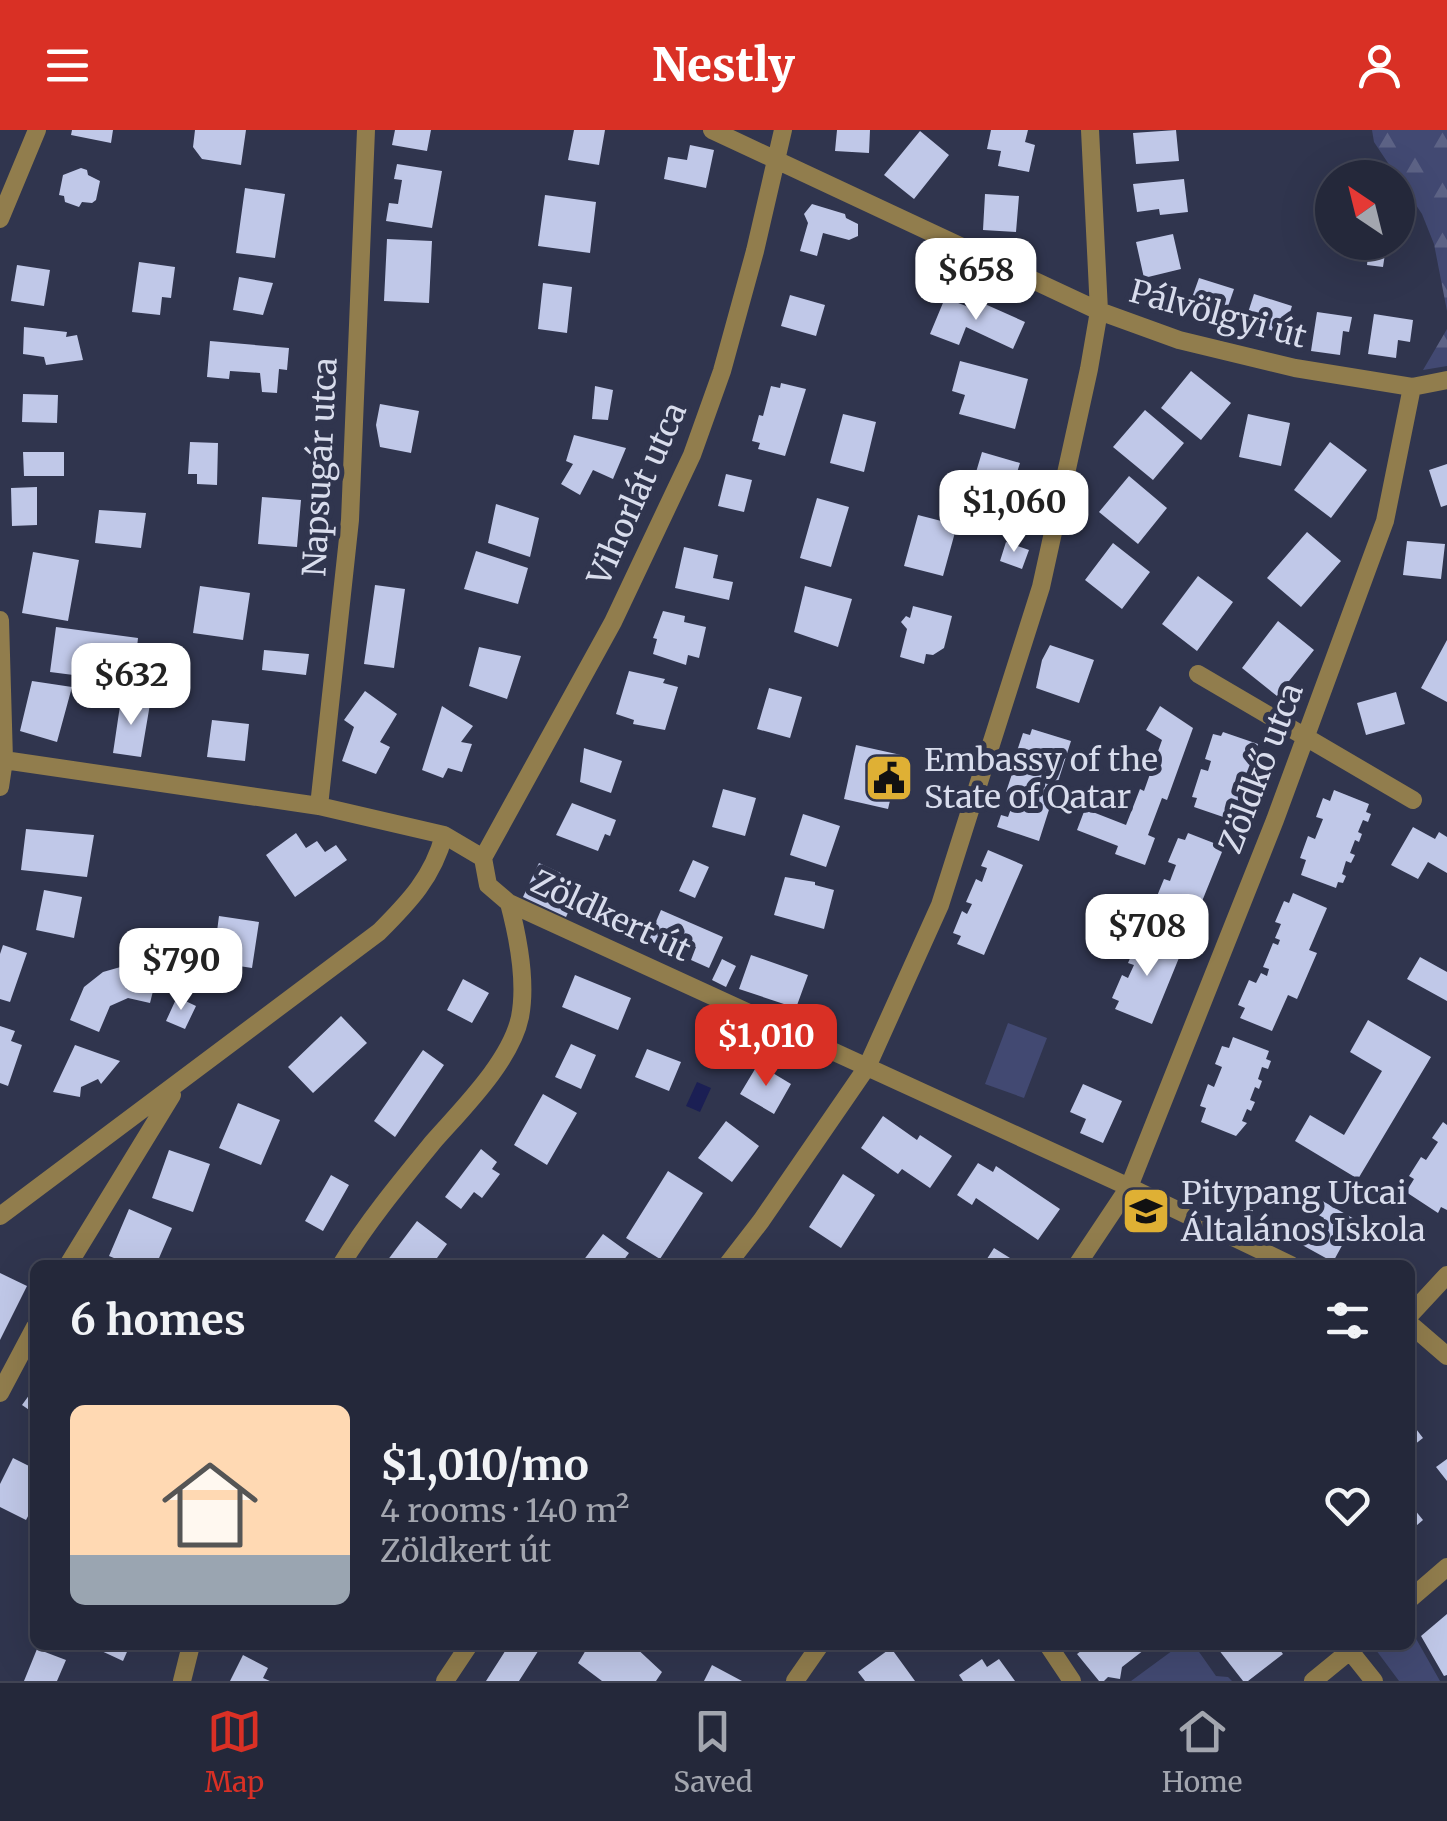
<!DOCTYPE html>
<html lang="en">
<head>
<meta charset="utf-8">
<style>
	body { margin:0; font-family:Merriweather,serif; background:#303445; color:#f1f3f6; height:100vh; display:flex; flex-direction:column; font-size:38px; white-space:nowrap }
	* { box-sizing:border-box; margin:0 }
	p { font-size:32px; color:#a3a6af }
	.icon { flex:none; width:55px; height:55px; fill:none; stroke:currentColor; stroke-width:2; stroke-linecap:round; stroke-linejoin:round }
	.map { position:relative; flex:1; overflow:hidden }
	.side { position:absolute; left:30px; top:1130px; width:1385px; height:390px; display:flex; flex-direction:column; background:#24283a; border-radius:15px; box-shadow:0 10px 40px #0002,0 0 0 2px #414454 }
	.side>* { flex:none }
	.needle { width:65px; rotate:325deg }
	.fabs { position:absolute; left:1315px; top:30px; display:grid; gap:20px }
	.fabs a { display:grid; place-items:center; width:100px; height:100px; border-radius:50%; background:#24283a; box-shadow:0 10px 40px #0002,0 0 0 2px #414454; font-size:50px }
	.price { position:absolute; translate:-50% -85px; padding:0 22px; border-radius:20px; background:#fff; color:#222; font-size:32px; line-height:65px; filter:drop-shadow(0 2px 5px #0008) }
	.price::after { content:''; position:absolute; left:50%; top:60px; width:30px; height:22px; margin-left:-15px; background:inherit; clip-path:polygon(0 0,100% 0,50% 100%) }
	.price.active { background:#d93025; color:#fff }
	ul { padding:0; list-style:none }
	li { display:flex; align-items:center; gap:30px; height:250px; padding:0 40px }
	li+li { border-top:2px solid #414454 }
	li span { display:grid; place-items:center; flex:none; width:280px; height:200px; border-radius:15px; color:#555 }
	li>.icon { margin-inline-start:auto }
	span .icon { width:120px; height:120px; fill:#fffc; stroke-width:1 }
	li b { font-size:42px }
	h2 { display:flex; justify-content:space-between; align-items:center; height:120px; padding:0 40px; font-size:42px }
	header { display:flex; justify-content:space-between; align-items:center; height:130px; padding:0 40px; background:#d93025; color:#fff; font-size:45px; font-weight:800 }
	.dock { display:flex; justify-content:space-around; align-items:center; height:140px; border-top:2px solid #414454; background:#24283a; font-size:28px; color:#a3a6af }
	.dock a { display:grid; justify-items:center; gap:5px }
	.dock .active { color:#d93025 }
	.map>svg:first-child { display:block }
	.forest { fill:url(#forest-firs) }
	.green { fill:#424972 }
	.water { fill:#1b1f54 }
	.building { fill:#c0c8e8 }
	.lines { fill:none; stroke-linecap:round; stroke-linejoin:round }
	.minor { stroke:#917d4d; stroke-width:18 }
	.labels { text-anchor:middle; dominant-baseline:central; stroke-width:10; stroke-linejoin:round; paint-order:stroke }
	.street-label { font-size:32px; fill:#d8dcec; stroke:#30354e }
	.poi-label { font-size:32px; fill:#d8dcec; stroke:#30354e; text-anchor:start }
</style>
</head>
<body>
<header><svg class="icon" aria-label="menu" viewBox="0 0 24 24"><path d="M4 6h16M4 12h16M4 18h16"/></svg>Nestly<svg class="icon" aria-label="person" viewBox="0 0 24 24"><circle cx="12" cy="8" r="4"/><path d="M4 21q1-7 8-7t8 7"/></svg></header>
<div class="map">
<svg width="1447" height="1551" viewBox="0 0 1447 1551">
	<defs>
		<pattern id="forest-firs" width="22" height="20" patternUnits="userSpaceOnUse" patternTransform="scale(2.5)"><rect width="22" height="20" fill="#424972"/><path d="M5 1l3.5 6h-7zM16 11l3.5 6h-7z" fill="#5d6386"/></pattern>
	</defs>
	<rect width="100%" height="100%" fill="#30354e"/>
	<path class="forest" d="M 1372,0 L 1447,0 L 1447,181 L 1434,114 L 1422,84 L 1374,12 Z
		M 1447,199 L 1447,236 L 1423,240 Z"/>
	<path class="green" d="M 1008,893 L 1047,908 L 1024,968 L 985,954 Z
		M 1410,1498 L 1440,1551 L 1399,1551 L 1373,1516 L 1410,1515 Z
		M 1180,1515 L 1197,1519 L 1216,1546 L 1228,1547 L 1232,1551 L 1131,1551 Z"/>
	<path class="water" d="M 697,952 L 711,958 L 700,982 L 686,976 Z"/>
	<path class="building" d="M 72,0 L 113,0 L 111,13 L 71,5 Z
		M 195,0 L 246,0 L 241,35 L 202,29 L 193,17 Z
		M 395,0 L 431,0 L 427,21 L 392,15 Z
		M 574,0 L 605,0 L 599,35 L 568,30 Z
		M 837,0 L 870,0 L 869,23 L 835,21 Z
		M 991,0 L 1028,0 L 1025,12 L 1035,15 L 1029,42 L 998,36 L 1001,21 L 987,19 Z
		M 1176,0 L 1179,31 L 1136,34 L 1133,3 Z
		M 920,1 L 949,25 L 914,69 L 884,45 Z
		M 690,15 L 714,20 L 706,58 L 664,49 L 668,27 L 687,30 Z
		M 397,34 L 442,41 L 432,98 L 386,91 L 389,73 L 398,74 L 402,50 L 394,49 Z
		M 81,38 L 87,40 L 88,45 L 100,51 L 96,70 L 92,73 L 82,72 L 79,77 L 65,72 L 64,66 L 59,65 L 63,45 Z
		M 1184,49 L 1188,82 L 1160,85 L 1159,79 L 1137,82 L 1133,54 Z
		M 245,58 L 285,64 L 275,128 L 236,123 Z
		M 985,64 L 1019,66 L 1016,102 L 983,100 Z
		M 545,65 L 596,72 L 590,123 L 538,116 Z
		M 812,74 L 845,84 L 846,88 L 858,94 L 858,106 L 849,110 L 823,103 L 817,126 L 800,121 L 808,93 L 804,84 Z
		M 1173,104 L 1181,139 L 1144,148 L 1136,112 Z
		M 387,109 L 432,111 L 429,173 L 384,171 Z
		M 1369,116 L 1386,117 L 1383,137 L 1367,135 Z
		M 139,132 L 175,137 L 171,168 L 162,167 L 160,185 L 132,182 Z
		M 17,135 L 50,140 L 44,176 L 11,171 Z
		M 239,147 L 273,153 L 263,185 L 233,180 Z
		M 1199,148 L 1234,159 L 1223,191 L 1188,179 Z
		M 543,153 L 572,157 L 567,203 L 538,199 Z
		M 1254,164 L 1292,176 L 1283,204 L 1245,192 Z
		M 790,165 L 825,175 L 816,206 L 781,196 Z
		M 945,168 L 974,179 L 978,171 L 1025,192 L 1013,219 L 966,197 L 959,215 L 930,204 Z
		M 1317,182 L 1352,187 L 1349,202 L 1343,201 L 1340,225 L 1311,221 Z
		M 1374,184 L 1413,190 L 1410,212 L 1398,210 L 1396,228 L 1368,224 Z
		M 24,197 L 67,202 L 66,207 L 77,205 L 83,230 L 46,235 L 44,227 L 23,224 Z
		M 210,211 L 289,218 L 287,240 L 279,239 L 277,263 L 262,262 L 260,243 L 230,241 L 229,249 L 207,247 Z
		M 960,231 L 1028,249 L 1015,299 L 959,284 L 965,265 L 952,261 Z
		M 1191,241 L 1231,273 L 1201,310 L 1161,278 Z
		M 781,253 L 806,259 L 785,326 L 758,319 L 760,313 L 752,311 L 759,285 L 763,286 L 771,256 L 780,258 Z
		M 595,256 L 613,260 L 608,290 L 592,289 Z
		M 23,264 L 58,265 L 57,293 L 22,292 Z
		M 380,274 L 419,281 L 411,323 L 380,317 L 376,295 Z
		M 1145,280 L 1184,313 L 1153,350 L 1113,317 Z
		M 843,284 L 876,292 L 864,342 L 830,333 Z
		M 1248,284 L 1290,293 L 1281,336 L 1239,327 Z
		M 574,305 L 626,318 L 613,349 L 593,340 L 580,365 L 561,354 L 573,334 L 566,331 Z
		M 190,312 L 218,313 L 217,355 L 197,354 L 197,344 L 188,344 Z
		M 1330,312 L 1367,340 L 1331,388 L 1294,360 Z
		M 23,322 L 64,322 L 64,346 L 24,346 Z
		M 982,322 L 1020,333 L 1011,361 L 974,349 Z
		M 1447,334 L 1447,375 L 1441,377 L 1429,340 Z
		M 726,344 L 752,350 L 744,382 L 718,376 Z
		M 1129,346 L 1167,378 L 1138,414 L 1099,382 Z
		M 37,357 L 37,395 L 12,396 L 11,358 Z
		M 262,367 L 301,370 L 297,417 L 258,414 Z
		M 817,368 L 849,377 L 831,437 L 800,428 Z
		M 496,374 L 539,388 L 530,427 L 488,413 Z
		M 99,380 L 146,383 L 141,418 L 95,413 Z
		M 918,385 L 957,395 L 943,446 L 904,436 Z
		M 1307,402 L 1341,431 L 1301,477 L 1267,448 Z
		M 1407,411 L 1445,414 L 1441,449 L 1403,445 Z
		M 1006,412 L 1029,420 L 1022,439 L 1000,431 Z
		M 1113,413 L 1150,442 L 1122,479 L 1085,450 Z
		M 684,417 L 718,425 L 713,448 L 733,452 L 729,470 L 675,458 Z
		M 476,421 L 528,438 L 518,474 L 464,459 Z
		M 33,422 L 79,430 L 68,491 L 22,483 Z
		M 1198,446 L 1233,472 L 1197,521 L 1162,494 Z
		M 375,455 L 405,459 L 394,538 L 364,534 Z
		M 200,456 L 250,463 L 243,510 L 193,503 Z
		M 805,456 L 852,469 L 838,517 L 794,502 Z
		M 913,476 L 952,486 L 944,518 L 933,525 L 926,524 L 924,534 L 900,527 L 907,499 L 901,492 L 906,486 L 910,488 Z
		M 663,481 L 685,486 L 684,492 L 706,497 L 699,528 L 688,525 L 686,535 L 653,524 L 657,509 L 653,508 Z
		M 1278,491 L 1314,520 L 1277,566 L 1242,538 Z
		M 56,497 L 138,508 L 135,536 L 107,533 L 105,549 L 50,542 Z
		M 1447,510 L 1447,572 L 1421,558 Z
		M 1050,515 L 1094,530 L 1079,573 L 1036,558 L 1042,530 Z
		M 479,517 L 521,526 L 507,569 L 469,556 Z
		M 264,520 L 309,524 L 306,545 L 262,540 Z
		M 629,541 L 665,549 L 663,553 L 678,557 L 665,600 L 633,594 L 634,590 L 616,584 Z
		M 32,551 L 72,557 L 57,612 L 20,601 Z
		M 769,558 L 802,567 L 790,608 L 757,599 Z
		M 365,561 L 397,584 L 380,612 L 390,617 L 376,644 L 342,631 L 354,597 L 344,590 Z
		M 1396,562 L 1405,594 L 1366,605 L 1357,573 Z
		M 121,569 L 150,574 L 141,627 L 113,623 Z
		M 442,576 L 473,596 L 461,612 L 472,614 L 462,642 L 448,638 L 443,648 L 422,640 Z
		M 1160,576 L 1193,598 L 1167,670 L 1162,668 L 1148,705 L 1155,708 L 1145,735 L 1115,724 L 1118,716 L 1077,700 L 1085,679 L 1126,695 L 1140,659 L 1144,661 L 1162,610 L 1146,600 Z
		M 212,590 L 249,594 L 245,631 L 207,627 Z
		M 1032,599 L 1071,611 L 1039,711 L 997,697 L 1001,685 L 1008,687 L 1016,665 L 1006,662 L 1012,644 L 1018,646 L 1024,630 L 1015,627 L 1023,603 L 1030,605 Z
		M 1223,602 L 1258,614 L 1232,690 L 1194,677 L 1197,668 L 1192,667 L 1201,639 L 1208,641 L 1211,631 L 1205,629 L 1213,604 L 1221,606 Z
		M 856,615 L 901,625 L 888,679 L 844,669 Z
		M 584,618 L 622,631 L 611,663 L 580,652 Z
		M 723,659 L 756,668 L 745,706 L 712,697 Z
		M 1334,660 L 1369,674 L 1366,682 L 1371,684 L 1368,692 L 1363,690 L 1358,702 L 1362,704 L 1359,712 L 1355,710 L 1350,723 L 1355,725 L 1351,733 L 1346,731 L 1342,744 L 1346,746 L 1343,753 L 1338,752 L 1336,758 L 1301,745 L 1306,730 L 1300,728 L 1308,706 L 1315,709 L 1323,689 L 1316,687 L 1323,668 L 1330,671 Z
		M 572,673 L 616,690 L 610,706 L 605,704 L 598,721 L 556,705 Z
		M 803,684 L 840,696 L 826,737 L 790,725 Z
		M 1413,697 L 1435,709 L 1439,702 L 1447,707 L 1447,743 L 1428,732 L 1418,749 L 1391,735 Z
		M 26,699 L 94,705 L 87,747 L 21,740 Z
		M 296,703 L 306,718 L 317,711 L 325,722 L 336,715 L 347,730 L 295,767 L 266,725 Z
		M 1188,703 L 1224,717 L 1192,796 L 1158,783 L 1162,773 L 1155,771 L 1164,749 L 1170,751 L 1176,735 L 1168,732 L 1178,708 L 1185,710 Z
		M 988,720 L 1023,735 L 984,825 L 957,814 L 961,806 L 953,803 L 962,781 L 967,784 L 972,774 L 966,772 L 976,749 L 982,752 L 987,738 L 981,736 Z
		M 693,730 L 709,737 L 695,768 L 679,761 Z
		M 539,733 L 582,753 L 566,787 L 523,767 Z
		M 785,747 L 815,752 L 815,755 L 834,760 L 824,799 L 774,785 Z
		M 44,760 L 82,767 L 74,808 L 36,800 Z
		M 1293,763 L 1327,778 L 1309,820 L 1317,823 L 1297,869 L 1288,865 L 1272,901 L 1240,888 L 1245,878 L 1238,875 L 1249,850 L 1256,853 L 1261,843 L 1267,846 L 1269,839 L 1263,837 L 1273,813 L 1278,815 L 1280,810 L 1275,808 L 1281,794 L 1275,792 L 1284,771 L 1289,773 Z
		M 661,780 L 723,807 L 709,838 L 691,830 L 696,817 L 671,806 L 667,818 L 648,810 Z
		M 219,786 L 259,792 L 252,838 L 213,832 Z
		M 1150,805 L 1183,818 L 1152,894 L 1115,879 L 1119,871 L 1112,868 L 1122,845 L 1128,848 L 1134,835 L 1128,833 L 1138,810 L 1146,813 Z
		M 3,815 L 27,823 L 10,872 L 0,869 L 0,824 Z
		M 751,825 L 808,845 L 796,878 L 739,859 Z
		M 1420,827 L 1447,842 L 1447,871 L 1407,849 Z
		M 722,829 L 736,836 L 726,857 L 712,850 Z
		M 124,836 L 158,841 L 150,873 L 128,868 L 110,876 L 99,902 L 70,890 L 84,857 L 103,842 Z
		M 575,845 L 631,868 L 618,900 L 562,877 Z
		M 463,849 L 489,863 L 472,893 L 447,880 Z
		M 177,867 L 196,876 L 185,899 L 166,891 Z
		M 341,886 L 367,913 L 313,963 L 288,937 Z
		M 1368,890 L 1431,927 L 1358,1049 L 1295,1011 L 1310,985 L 1344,1005 L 1382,941 L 1350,922 Z
		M 0,896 L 15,901 L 11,911 L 22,915 L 8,956 L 0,953 Z
		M 1233,907 L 1269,921 L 1266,929 L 1271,931 L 1268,939 L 1262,937 L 1258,949 L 1262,951 L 1259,959 L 1255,957 L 1250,970 L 1255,972 L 1251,981 L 1247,979 L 1242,991 L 1247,993 L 1236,1006 L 1201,992 L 1206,978 L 1200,976 L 1208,954 L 1214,957 L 1222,937 L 1215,934 L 1222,916 L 1229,918 Z
		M 571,914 L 596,925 L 581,959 L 555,947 Z
		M 75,915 L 120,931 L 101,954 L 98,949 L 81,957 L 80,967 L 53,962 Z
		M 647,919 L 681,932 L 669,961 L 635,947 Z
		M 423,920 L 444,935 L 395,1007 L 374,991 Z
		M 758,934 L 791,954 L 774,984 L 740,964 Z
		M 1083,954 L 1122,971 L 1103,1013 L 1080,1003 L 1086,989 L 1070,982 Z
		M 543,964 L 577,983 L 547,1035 L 514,1015 Z
		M 238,973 L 280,990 L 261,1035 L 219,1018 Z
		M 883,986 L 917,1010 L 920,1005 L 952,1026 L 930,1058 L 902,1039 L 898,1044 L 861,1018 Z
		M 726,991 L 759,1016 L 732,1052 L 698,1028 Z
		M 1443,992 L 1447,995 L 1447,1080 L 1441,1077 L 1438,1083 L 1406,1062 L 1414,1049 L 1409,1046 L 1421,1027 L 1426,1030 L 1438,1012 L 1432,1008 Z
		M 481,1019 L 497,1032 L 492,1039 L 500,1044 L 482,1068 L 474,1062 L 461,1079 L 445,1067 Z
		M 169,1020 L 210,1034 L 193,1082 L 152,1068 Z
		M 978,1033 L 993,1042 L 996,1036 L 1060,1079 L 1038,1110 L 976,1068 L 972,1075 L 957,1065 Z
		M 668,1041 L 703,1063 L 660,1129 L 626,1108 Z
		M 843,1044 L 875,1065 L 841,1118 L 809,1097 Z
		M 331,1045 L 349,1055 L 323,1101 L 305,1091 Z
		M 1319,1069 L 1356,1090 L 1333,1132 L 1295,1111 L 1302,1099 L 1314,1105 L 1324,1088 L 1313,1082 Z
		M 129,1079 L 172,1098 L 156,1135 L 131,1135 L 109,1126 Z
		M 417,1091 L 447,1114 L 432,1135 L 384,1135 Z
		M 603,1104 L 629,1123 L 620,1135 L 580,1135 Z
		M 994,1118 L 1021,1135 L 983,1135 Z
		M 0,1143 L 27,1156 L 0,1210 Z
		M 35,1257 L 35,1284 L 22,1275 Z
		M 1410,1291 L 1423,1308 L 1410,1318 Z
		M 13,1328 L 35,1339 L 35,1373 L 26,1390 L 0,1377 L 0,1354 Z
		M 1447,1329 L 1447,1351 L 1436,1337 Z
		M 1410,1374 L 1423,1390 L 1410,1401 Z
		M 1447,1484 L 1447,1545 L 1444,1546 L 1421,1506 Z
		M 96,1515 L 130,1515 L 123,1531 L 95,1518 Z
		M 509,1515 L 542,1515 L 519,1551 L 486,1551 Z
		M 589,1515 L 633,1515 L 662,1542 L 656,1551 L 602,1551 L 578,1533 Z
		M 1089,1515 L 1156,1515 L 1155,1521 L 1144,1520 L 1122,1537 L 1120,1549 L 1108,1547 L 1104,1551 L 1099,1551 L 1077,1524 Z
		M 1215,1515 L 1276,1515 L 1283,1524 L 1248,1551 L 1243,1551 Z
		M 891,1518 L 915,1551 L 865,1551 L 858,1542 Z
		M 37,1519 L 66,1530 L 57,1551 L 24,1551 Z
		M 243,1525 L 268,1538 L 263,1548 L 270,1551 L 230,1551 Z
		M 982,1529 L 987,1537 L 999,1529 L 1015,1551 L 963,1551 L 959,1545 Z
		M 712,1535 L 742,1551 L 704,1551 Z"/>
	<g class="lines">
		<path class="minor" d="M 712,0 L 1099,181 L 1179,210 L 1295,238 L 1412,257 L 1447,250
			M 0,89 L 37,0
			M 0,490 L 4,630 L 0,657
			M 1198,544 L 1413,670
			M 4,630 L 319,676 L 444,705 L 483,728 L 488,755 L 509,773 L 1129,1057 L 1291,1135
			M 319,676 L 350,390 L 366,0
			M 483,728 L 613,492 L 692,325 L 722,241 L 755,121 L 783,0
			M 0,1086 L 379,802 C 409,772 433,747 444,705
			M 68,1135 L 172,965
			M 341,1135 C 367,1092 401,1051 433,1012 C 462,979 511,931 520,887 C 527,851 518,807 509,773
			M 727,1135 L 761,1091 L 867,937 L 940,775 L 1041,457 L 1089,239 L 1099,181 L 1090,0
			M 1077,1135 L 1129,1057 L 1275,690 L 1385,391 L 1412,257
			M 1410,1185 L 1447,1145
			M 1410,1194 L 1447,1226
			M 0,1263 L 35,1197
			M 1410,1469 L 1447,1437
			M 1048,1515 L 1072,1551
			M 1350,1521 L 1374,1551
			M 182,1551 L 191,1515
			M 445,1551 L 469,1515
			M 795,1551 L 820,1515
			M 1313,1551 L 1357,1515"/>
	</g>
	<defs>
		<g id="civic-square" transform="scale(2.5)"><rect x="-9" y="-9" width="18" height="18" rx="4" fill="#dfb034" stroke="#30354e"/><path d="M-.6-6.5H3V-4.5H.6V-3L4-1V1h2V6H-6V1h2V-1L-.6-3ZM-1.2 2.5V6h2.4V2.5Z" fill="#111"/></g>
		<g id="school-square" transform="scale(2.5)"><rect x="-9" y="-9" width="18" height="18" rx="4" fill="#dfb034" stroke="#30354e"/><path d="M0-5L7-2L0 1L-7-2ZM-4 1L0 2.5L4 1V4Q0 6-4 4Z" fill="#111"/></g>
	</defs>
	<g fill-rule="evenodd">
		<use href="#civic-square" x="889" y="648"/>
		<use href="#school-square" x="1146" y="1081"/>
	</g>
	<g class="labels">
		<g class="street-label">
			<text transform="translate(1218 184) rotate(15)">Pálvölgyi út</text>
			<text transform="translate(320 337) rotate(-87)">Napsugár utca</text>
			<text transform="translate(637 364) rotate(-66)">Vihorlát utca</text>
			<text transform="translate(1261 638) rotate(-69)">Zöldkő utca</text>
			<text transform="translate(611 786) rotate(25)">Zöldkert út</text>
		</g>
		<g class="poi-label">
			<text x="924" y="630">Embassy of the<tspan x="924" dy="37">State of Qatar</tspan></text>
			<text x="1181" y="1063">Pitypang Utcai<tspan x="1181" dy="37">Általános Iskola</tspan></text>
		</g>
	</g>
</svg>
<div class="fabs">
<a><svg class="needle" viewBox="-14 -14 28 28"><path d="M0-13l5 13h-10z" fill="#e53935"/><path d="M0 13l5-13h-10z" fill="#a3a6af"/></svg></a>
</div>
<b class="price" style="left:976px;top:193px">$658</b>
<b class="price" style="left:1014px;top:425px">$1,060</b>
<b class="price" style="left:131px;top:598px">$632</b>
<b class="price" style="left:1147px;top:849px">$708</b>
<b class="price" style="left:181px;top:883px">$790</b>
<b class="price active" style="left:766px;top:959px">$1,010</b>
<section class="side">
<h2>6 homes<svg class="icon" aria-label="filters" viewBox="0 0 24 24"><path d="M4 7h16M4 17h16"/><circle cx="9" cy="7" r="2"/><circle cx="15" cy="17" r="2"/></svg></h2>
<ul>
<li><span style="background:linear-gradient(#ffd9b3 75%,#9aa5b1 0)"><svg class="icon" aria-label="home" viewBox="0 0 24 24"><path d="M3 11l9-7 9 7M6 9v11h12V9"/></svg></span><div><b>$1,010/mo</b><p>4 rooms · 140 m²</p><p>Zöldkert út</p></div><svg class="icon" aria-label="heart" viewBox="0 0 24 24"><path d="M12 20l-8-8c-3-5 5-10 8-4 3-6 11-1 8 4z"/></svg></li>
</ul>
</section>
</div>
<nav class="dock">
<a class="active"><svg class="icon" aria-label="map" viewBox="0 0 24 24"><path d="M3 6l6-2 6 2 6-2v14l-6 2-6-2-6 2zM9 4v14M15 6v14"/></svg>Map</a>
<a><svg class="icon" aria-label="saved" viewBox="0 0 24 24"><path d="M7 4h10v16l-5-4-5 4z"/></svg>Saved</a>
<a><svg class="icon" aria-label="home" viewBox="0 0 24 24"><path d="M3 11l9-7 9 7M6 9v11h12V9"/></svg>Home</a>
</nav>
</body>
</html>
